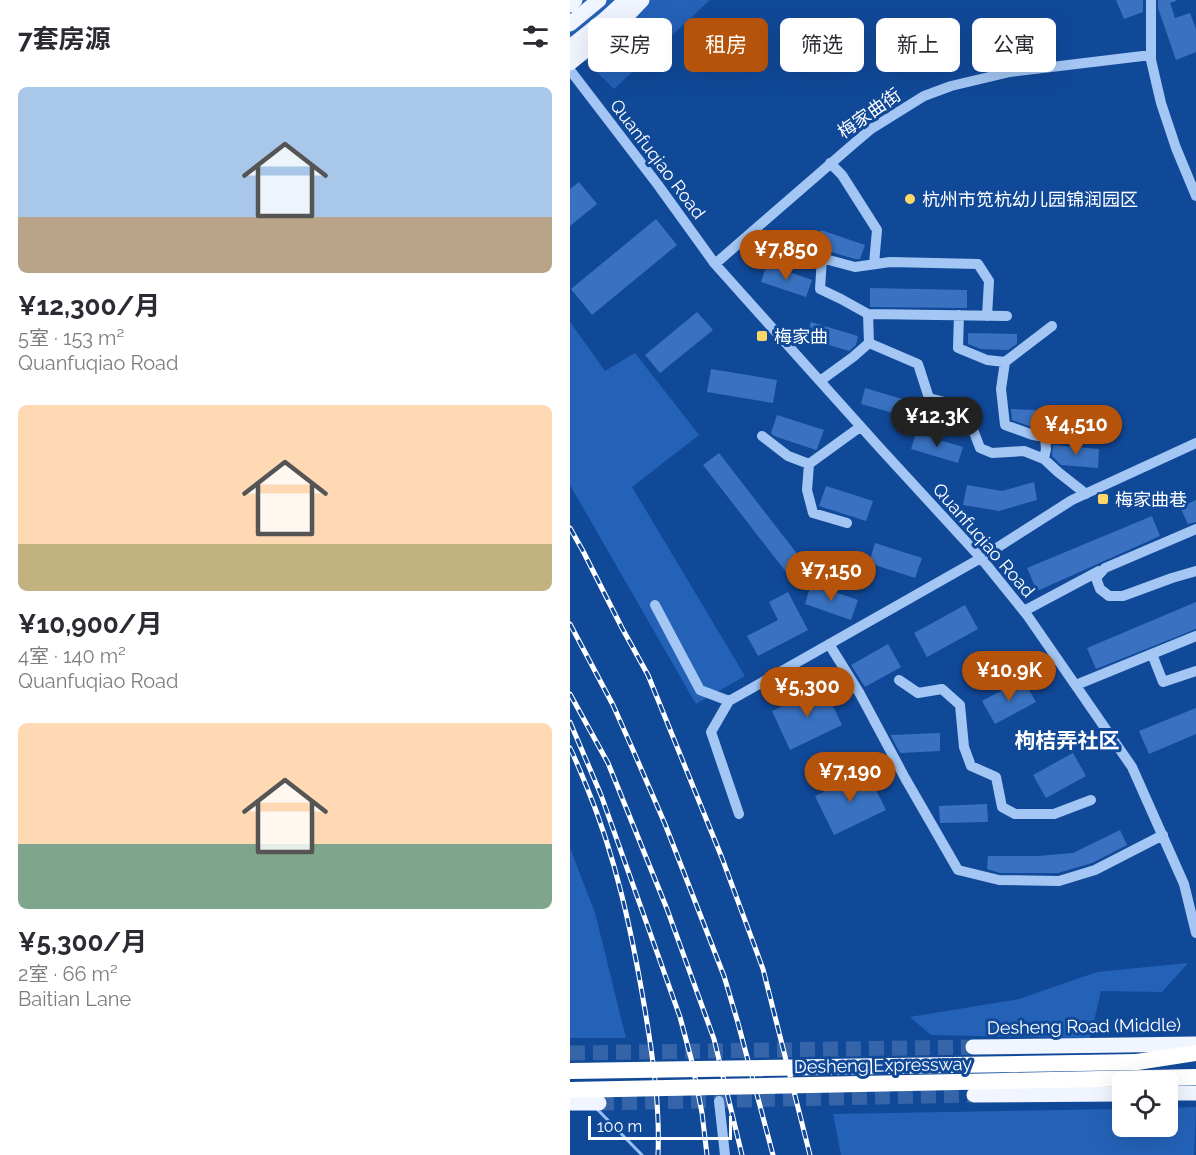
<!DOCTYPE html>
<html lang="zh">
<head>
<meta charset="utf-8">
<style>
	body { margin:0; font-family:Raleway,"Noto Sans SC",sans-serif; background:#f2f2f3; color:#2b2b33; height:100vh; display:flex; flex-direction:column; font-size:22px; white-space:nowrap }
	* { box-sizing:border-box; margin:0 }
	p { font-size:20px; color:#7c7c81 }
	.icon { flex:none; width:33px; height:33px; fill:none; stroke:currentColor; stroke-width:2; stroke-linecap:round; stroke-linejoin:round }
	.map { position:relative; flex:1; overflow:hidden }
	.sheet { display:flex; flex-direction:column; background:#fff; width:570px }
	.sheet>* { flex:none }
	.banner { position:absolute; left:18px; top:18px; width:518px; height:54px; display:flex; gap:12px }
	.fabs { position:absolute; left:542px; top:1071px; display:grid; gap:12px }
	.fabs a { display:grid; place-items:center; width:66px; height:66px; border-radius:9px; background:#fff; box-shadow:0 6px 24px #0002; font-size:30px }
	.scale { position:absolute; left:18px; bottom:15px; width:144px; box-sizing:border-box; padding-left:6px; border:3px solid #fff; border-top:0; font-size:16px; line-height:21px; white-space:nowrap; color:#fff; -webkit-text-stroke:4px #114999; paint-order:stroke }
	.price { position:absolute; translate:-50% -51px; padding:0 14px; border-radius:21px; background:#b45309; color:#fff; font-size:20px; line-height:39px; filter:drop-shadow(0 2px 3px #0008) }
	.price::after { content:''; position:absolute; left:50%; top:36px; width:18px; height:14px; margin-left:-9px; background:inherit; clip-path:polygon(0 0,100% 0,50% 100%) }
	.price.on { background:#222; color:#fff }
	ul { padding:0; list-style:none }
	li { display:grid; align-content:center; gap:12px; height:318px; padding:0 18px }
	li span { display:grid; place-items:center; height:186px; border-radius:9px; color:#555 }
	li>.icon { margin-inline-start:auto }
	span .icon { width:108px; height:108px; fill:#fffc; stroke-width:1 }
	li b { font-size:26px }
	h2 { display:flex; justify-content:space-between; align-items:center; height:72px; padding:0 18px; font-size:26px }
	.pill { padding:0 21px; border-radius:9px; background:#fff; box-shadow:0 6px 24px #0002; font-size:21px; line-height:54px }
	.pill.on { background:#b45309; color:#fff }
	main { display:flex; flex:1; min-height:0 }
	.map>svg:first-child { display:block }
	.green { fill:#2462b8 }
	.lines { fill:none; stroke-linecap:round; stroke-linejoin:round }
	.stream { stroke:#95c0f7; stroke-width:3 }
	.building { fill:#3a72c1 }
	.major-tunnel { stroke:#3564a8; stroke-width:15; stroke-dasharray:15 8; stroke-linecap:butt }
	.minor { stroke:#a3c6f4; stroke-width:10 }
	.major { stroke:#f0f5ff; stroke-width:15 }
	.highway { stroke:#fff; stroke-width:16 }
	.rail-casing { stroke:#fff; stroke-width:5 }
	.rail { stroke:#114999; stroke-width:3; stroke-dasharray:9; stroke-linecap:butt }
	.highway-bridge { stroke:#fff; stroke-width:16 }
	.poi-dot { fill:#ffd766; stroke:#114999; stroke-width:2 }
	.labels { text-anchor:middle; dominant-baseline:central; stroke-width:6; stroke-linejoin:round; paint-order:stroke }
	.street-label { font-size:18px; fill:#fff; stroke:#114999 }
	.poi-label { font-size:18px; fill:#fff; stroke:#114999; text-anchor:start }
	.quarter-label { font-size:21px; font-weight:bold; fill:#fff; stroke:#114999 }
</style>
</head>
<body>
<main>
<section class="sheet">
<h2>7套房源<svg class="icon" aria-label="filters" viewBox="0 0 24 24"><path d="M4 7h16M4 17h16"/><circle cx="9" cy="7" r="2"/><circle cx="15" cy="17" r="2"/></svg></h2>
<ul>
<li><span style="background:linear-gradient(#a9c7e8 70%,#b9a48a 0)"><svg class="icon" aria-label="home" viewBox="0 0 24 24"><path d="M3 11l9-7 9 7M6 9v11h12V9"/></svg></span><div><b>¥12,300/月</b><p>5室 · 153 m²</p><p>Quanfuqiao Road</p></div></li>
<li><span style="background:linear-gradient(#ffd9b3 75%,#c2b280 0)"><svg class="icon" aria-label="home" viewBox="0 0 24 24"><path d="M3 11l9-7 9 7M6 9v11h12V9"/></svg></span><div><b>¥10,900/月</b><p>4室 · 140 m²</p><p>Quanfuqiao Road</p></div></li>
<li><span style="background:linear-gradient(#ffd9b3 65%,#7fa58c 0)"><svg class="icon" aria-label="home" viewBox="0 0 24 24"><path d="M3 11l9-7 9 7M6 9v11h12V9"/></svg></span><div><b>¥5,300/月</b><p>2室 · 66 m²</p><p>Baitian Lane</p></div></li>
</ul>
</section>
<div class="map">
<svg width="626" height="1155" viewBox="0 0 626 1155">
	<rect width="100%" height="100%" fill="#114999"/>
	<path class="green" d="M 0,0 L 140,0 L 44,89 L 0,46 Z
		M 0,322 L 35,371 L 65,353 L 129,435 L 62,487 L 175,676 L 126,704 L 0,485 Z
		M 0,848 L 25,913 L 56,1038 L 0,1038 Z
		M 618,963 L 592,992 L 531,991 L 520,1038 L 361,1035 L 340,1017 L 449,999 L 527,972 Z
		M 626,1107 L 624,1155 L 271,1155 L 263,1114 L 552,1109 L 552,1126 L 597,1126 L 597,1108 Z"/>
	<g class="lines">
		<path class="stream" d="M 27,1109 L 72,1155"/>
	</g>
	<path class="building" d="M 546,0 L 573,0 L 573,12 L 554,19 Z
		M 588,0 L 606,0 L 606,1 L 600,3 L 605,18 L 620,13 L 626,29 L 626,52 L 606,60 L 588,8 Z
		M 9,182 L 27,204 L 0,226 L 0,189 Z
		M 86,219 L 107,245 L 22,315 L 1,289 Z
		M 251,230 L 295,245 L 290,259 L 285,259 L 244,247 Z
		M 197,264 L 242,280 L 236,297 L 191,282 Z
		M 300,288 L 397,290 L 397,308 L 300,307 Z
		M 127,312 L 143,330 L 90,373 L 75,355 Z
		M 241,322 L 288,336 L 286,345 L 279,351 L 236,338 Z
		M 398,333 L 447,334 L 447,344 L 438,350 L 411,349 L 398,344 Z
		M 141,369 L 207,380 L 203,403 L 137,392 Z
		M 295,388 L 342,402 L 338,417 L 291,404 Z
		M 441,409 L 490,411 L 490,427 L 462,427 L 442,420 Z
		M 207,415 L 254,430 L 247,449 L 246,450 L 204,436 L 201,433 Z
		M 346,433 L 393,447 L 388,463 L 341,449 Z
		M 483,445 L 529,449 L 528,468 L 491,465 L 482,456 Z
		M 149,453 L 232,560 L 216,572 L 133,465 Z
		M 464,482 L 467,500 L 429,511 L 393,505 L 397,485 L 432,491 Z
		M 256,486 L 303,501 L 296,521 L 249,506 Z
		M 626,500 L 626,522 L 618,524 L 610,507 Z
		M 582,516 L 590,536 L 467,591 L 457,568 Z
		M 305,543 L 352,558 L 345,578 L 299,563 Z
		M 241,584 L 288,600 L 281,620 L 235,604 Z
		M 218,592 L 238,630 L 188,656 L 177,636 L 208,620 L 199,602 Z
		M 626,602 L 626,629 L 526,669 L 517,648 Z
		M 395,605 L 408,629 L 357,657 L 344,633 Z
		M 318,644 L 331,667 L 295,687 L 281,665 Z
		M 453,679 L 466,702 L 425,724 L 412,701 Z
		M 254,687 L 272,725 L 220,750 L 202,711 Z
		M 626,708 L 626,734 L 579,754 L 569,731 Z
		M 370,733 L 370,751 L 330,753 L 321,736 L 321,735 Z
		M 503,753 L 516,776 L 476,798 L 463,775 Z
		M 297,772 L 316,810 L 264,835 L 245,796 Z
		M 417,804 L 418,822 L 370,823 L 369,806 Z
		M 550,830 L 557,845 L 522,863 L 488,873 L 430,873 L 417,869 L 418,856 L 468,856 L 503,853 Z"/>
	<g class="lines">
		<path class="major-tunnel" d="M 0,1053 L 403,1047
			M 29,1103 L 404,1095"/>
		<path class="minor" d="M 581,0 L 581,60 L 591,103 L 606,148 L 626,196
			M 0,70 L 88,185 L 145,264 L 310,448 L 411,558 L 457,615 L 562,767 L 614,884 L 626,933
			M 260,163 L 272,175 L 307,230 L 304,264
			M 240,255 L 285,267 L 320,262 L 408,264 L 419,281 L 417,316
			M 252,258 L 250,289 L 271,299 L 298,314 L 437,316
			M 145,264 L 281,146 L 301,129 L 354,96 L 381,86 L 440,72 L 581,55
			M 298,314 L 299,343
			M 389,315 L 388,348 L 417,360 L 435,362 L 431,389 L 435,425 L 463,435 L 475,437 L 476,449 L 474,459
			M 435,362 L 482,326
			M 250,381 L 283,357 L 299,343 L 348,364 L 359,398 L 378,403 L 396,411 L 410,448 L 422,453 L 454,451 L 474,459 L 488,472 L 516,494
			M 192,436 L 218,456 L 239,464 L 237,490 L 243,513 L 277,523
			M 239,464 L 290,427
			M 626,529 L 535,568 L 526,578 L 530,589 L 539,596 L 553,596 L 602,578 L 626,571
			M 85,605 L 130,690 L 159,701
			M 454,611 L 529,571
			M 259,644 L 290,694 L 335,778 L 388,870 L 429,880 L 489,881 L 525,870 L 593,835
			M 582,654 L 593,682 L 626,671
			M 329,680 L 348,693 L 372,689 L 390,705 L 394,747 L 401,766 L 426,777 L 432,807 L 445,814 L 484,814 L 521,800
			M 506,685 L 626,636
			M 159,701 L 411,558 L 502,500 L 626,443
			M 159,701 L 141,732 L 169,814
			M 149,1101 L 155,1155"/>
		<path class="major" d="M 0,5 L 5,0
			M 0,24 L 29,0
			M 0,47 L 35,19 L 56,0
			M 0,63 L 53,20 L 72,0
			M 403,1047 L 626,1044
			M 597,1093 L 626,1093
			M 404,1095 L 552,1094
			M 0,1103 L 29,1103"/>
		<path class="highway" d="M 567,1062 L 626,1053"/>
		<g class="rail-casing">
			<path id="rail" d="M 0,528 L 13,551 L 52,628 L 78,675 L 152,858 L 193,969 L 240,1155
				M 0,624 L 43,705 L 63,750 L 95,824 L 154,976 L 168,1023 L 203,1155
				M 0,694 L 38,763 L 97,909 L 144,1039 L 172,1155
				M 0,722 L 31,795 L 110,1017 L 122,1062 L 132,1113 L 137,1155
				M 0,748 C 6,760 11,773 16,785 C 46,857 62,933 75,1010 C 83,1058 90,1106 88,1155"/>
		</g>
		<use href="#rail" class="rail"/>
		<path class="highway-bridge" d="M 0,1071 L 567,1062
			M 0,1090 L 626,1077"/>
	</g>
	<g class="poi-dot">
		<circle cx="340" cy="199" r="6"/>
		<rect x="186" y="330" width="12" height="12" rx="3"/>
		<rect x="527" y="493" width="12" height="12" rx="3"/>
	</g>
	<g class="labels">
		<g class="street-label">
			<text transform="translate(299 113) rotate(-35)">梅家曲街</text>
			<text transform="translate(88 159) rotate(53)">Quanfuqiao Road</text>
			<text transform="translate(414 540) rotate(49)">Quanfuqiao Road</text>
			<text transform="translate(514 1026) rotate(-1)">Desheng Road (Middle)</text>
			<text transform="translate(313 1065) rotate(-1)">Desheng Expressway</text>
		</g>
		<g class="poi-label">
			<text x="352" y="199">杭州市笕杭幼儿园锦润园区</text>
			<text x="204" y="336">梅家曲</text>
			<text x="545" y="499">梅家曲巷</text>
		</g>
		<g class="quarter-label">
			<text x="497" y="740">枸桔弄社区</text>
		</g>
	</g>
</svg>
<div class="fabs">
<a><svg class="icon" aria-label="locate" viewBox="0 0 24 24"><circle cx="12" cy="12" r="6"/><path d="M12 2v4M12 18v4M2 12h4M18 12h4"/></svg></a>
</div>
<div class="scale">100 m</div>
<b class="price" style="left:216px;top:281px">¥7,850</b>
<b class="price on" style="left:367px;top:448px">¥12.3K</b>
<b class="price" style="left:506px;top:456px">¥4,510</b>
<b class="price" style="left:261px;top:602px">¥7,150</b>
<b class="price" style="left:439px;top:702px">¥10.9K</b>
<b class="price" style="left:237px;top:718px">¥5,300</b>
<b class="price" style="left:280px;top:803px">¥7,190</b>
<div class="banner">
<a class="pill">买房</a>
<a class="pill on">租房</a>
<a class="pill">筛选</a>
<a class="pill">新上</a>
<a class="pill">公寓</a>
</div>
</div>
</main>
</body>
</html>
